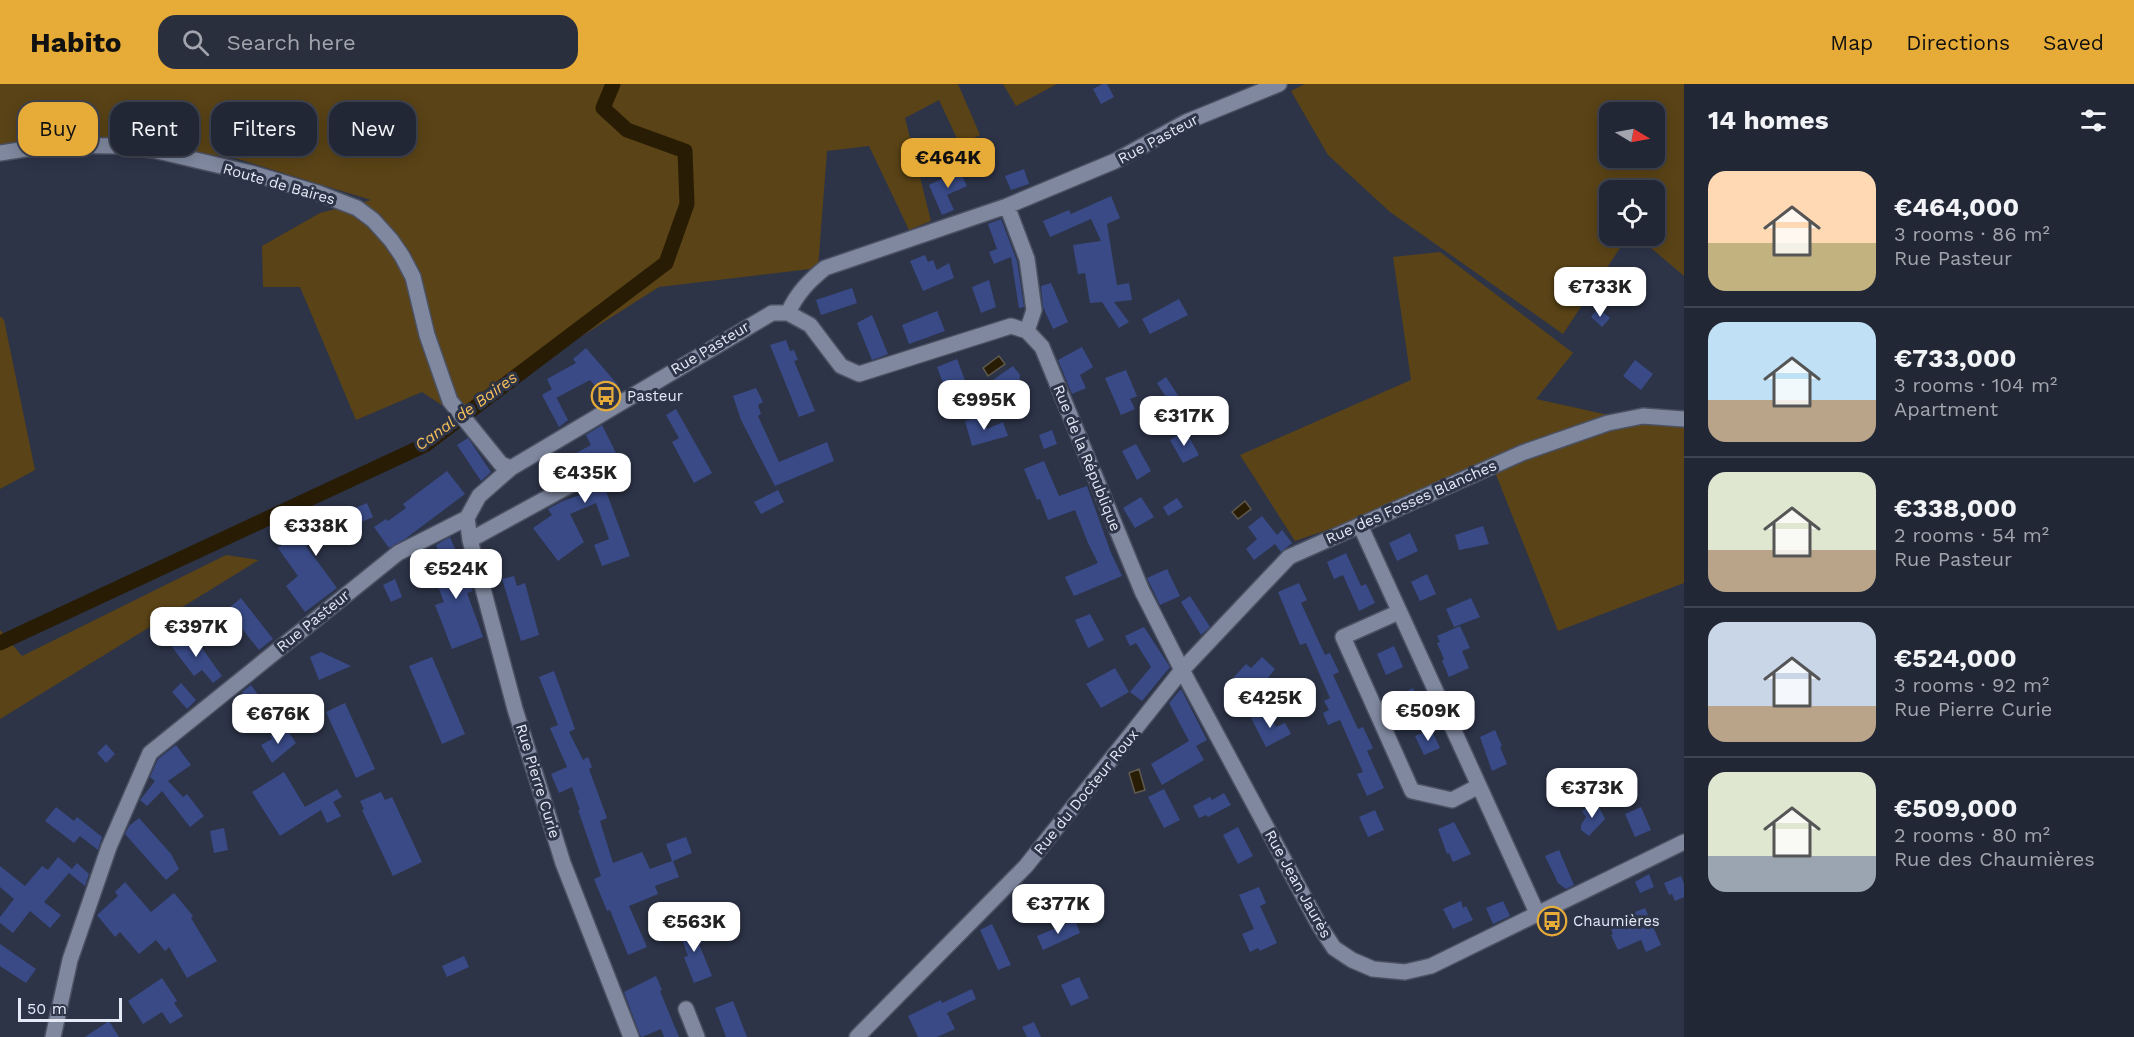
<!DOCTYPE html>
<html lang="en">
<head>
<meta charset="utf-8">
<style>
	body { margin:0; font-family:"Work Sans",sans-serif; background:#2a2f3e; color:#f1f3f6; height:100vh; display:flex; flex-direction:column; font-size:22px; white-space:nowrap }
	* { box-sizing:border-box; margin:0 }
	p { font-size:20px; color:#a2a5ad }
	.icon { flex:none; width:33px; height:33px; fill:none; stroke:currentColor; stroke-width:2; stroke-linecap:round; stroke-linejoin:round }
	.map { position:relative; flex:1; overflow:hidden }
	.sheet { display:flex; flex-direction:column; background:#222736; width:450px }
	.sheet>* { flex:none }
	.guide { position:absolute; left:18px; top:18px; width:570px; height:54px; display:flex; gap:12px }
	.needle { width:39px; rotate:100deg }
	.fabs { position:absolute; left:1599px; top:18px; display:grid; gap:12px }
	.fabs a { display:grid; place-items:center; width:66px; height:66px; border-radius:12px; background:#222736; box-shadow:0 3px 15px #0003,0 0 0 2px #3f4451; font-size:30px }
	.scale { position:absolute; left:18px; bottom:15px; width:104px; box-sizing:border-box; padding-left:6px; border:3px solid #e4e9f6; border-top:0; font-size:16px; line-height:21px; white-space:nowrap; color:#e4e9f6; -webkit-text-stroke:4px #2d3448; paint-order:stroke }
	.price { position:absolute; translate:-50% -51px; padding:0 14px; border-radius:12px; background:#fff; color:#222; font-size:20px; line-height:39px; filter:drop-shadow(0 2px 3px #0008) }
	.price::after { content:''; position:absolute; left:50%; top:36px; width:18px; height:14px; margin-left:-9px; background:inherit; clip-path:polygon(0 0,100% 0,50% 100%) }
	.price.active { background:#e7ac37; color:#111 }
	ul { padding:0; list-style:none }
	li { display:flex; align-items:center; gap:18px; height:150px; padding:0 24px }
	li+li { border-top:2px solid #3f4451 }
	li span { display:grid; place-items:center; flex:none; width:168px; height:120px; border-radius:18px; color:#555 }
	li>.icon { margin-inline-start:auto }
	span .icon { width:72px; height:72px; fill:#fffc; stroke-width:1 }
	li b { font-size:26px }
	h2 { display:flex; justify-content:space-between; align-items:center; height:72px; padding:0 24px; font-size:26px }
	.pill { padding:0 21px; border-radius:18px; background:#222736; box-shadow:0 3px 15px #0003,0 0 0 2px #3f4451; font-size:21px; line-height:54px }
	.pill.active { background:#e7ac37; color:#111 }
	header { display:flex; align-items:center; gap:36px; box-sizing:border-box; height:84px; padding:0 30px; background:#e7ac37; color:#111 }
	header strong { font-size:28px }
	nav { display:flex; gap:33px; margin-inline-start:auto; font-size:21px }
	.search { width:420px; height:54px; background:#2a2f3e; display:flex; align-items:center; gap:15px; box-sizing:border-box; padding:0 21px; border-radius:18px; color:#a2a5ad; font-size:22px }
	main { display:flex; flex:1; min-height:0 }
	.map>svg:first-child { display:block }
	.green { fill:#5a4316; fill-rule:evenodd }
	.water { fill:#281c05; stroke:#605a4d; stroke-width:1.5 }
	.lines { fill:none; stroke-linecap:round; stroke-linejoin:round }
	.canal { stroke:#281c05; stroke-width:15 }
	.building { fill:#394a86 }
	.minor-casing { stroke:#4b5162; stroke-width:18 }
	.minor { stroke:#7f889f; stroke-width:15 }
	.labels { text-anchor:middle; dominant-baseline:central; stroke-width:6; stroke-linejoin:round; paint-order:stroke }
	.street-label { font-size:15px; fill:#e4e9f6; stroke:#2d3448 }
	.poi-label { font-size:15px; fill:#e4e9f6; stroke:#2d3448; text-anchor:start }
	.water-label { font-size:16px; font-style:italic; fill:#f5be5b; stroke:#2d3448 }
</style>
</head>
<body>
<header>
<strong>Habito</strong>
<div class="search"><svg class="icon" aria-label="search" viewBox="0 0 24 24"><circle cx="10" cy="10" r="6"/><path d="M15 15l6 6"/></svg>Search here</div>
<nav><a>Map</a><a>Directions</a><a>Saved</a></nav>
</header>
<main>
<div class="map">
<svg width="1684" height="953" viewBox="0 0 1684 953">
	<rect width="100%" height="100%" fill="#2d3448"/>
	<path class="green" d="M 0,0 L 958,0 L 980,51 L 960,61 L 939,16 L 905,34 L 931,137 L 909,146 L 869,62 L 827,67 L 818,184 L 659,203 L 457,331 L 422,308 L 356,336 L 300,203 L 263,203 L 262,162 L 320,129 L 371,116 L 238,75 L 91,51 L 0,62 Z
		M 1003,0 L 1057,0 L 1016,22 Z
		M 1305,0 L 1684,0 L 1684,192 L 1637,152 L 1654,152 L 1654,106 L 1610,106 L 1610,152 L 1628,152 L 1563,250 L 1390,128 L 1328,71 L 1291,7 ZM 1610,28 L 1654,28 L 1654,74 L 1610,74 Z
		M 1440,168 L 1573,269 L 1536,315 L 1604,330 L 1684,332 L 1684,499 L 1558,547 L 1495,388 L 1295,457 L 1240,371 L 1411,296 L 1393,173 Z
		M 0,232 L 4,236 L 35,386 L 0,405 Z
		M 226,471 L 259,476 L 0,635 L 0,546 L 22,572 Z"/>
	<path class="water" d="M 942,62 L 944,69 L 927,75 L 924,74 L 926,68 Z
		M 999,272 L 1005,280 L 988,292 L 983,284 Z
		M 1245,417 L 1251,425 L 1238,435 L 1232,428 Z
		M 1139,685 L 1145,706 L 1135,709 L 1129,689 Z"/>
	<g class="lines">
		<path class="canal" d="M 0,559 L 425,361 L 666,179 L 687,120 L 685,67 L 627,46 L 603,24 L 613,0"/>
	</g>
	<path class="building" d="M 1103,0 L 1107,0 L 1114,13 L 1101,20 L 1093,5 Z
		M 957,81 L 967,102 L 947,111 L 954,126 L 942,131 L 929,101 L 948,92 L 945,87 Z
		M 1024,85 L 1029,100 L 1011,106 L 1005,92 Z
		M 1111,112 L 1120,134 L 1107,140 L 1117,201 L 1129,199 L 1132,216 L 1114,218 L 1129,238 L 1119,244 L 1102,218 L 1090,219 L 1085,189 L 1078,190 L 1073,161 L 1101,157 L 1091,135 L 1050,153 L 1043,137 L 1069,126 L 1071,130 Z
		M 1001,135 L 1017,177 L 1024,223 L 1019,224 L 1011,173 L 994,180 L 989,168 L 997,165 L 988,140 Z
		M 925,171 L 928,178 L 933,176 L 937,186 L 949,179 L 954,194 L 923,207 L 910,177 Z
		M 989,196 L 996,223 L 981,229 L 972,203 Z
		M 1051,199 L 1068,238 L 1053,245 L 1043,223 L 1041,202 Z
		M 852,204 L 857,219 L 821,231 L 816,216 Z
		M 1179,215 L 1188,231 L 1150,250 L 1142,235 Z
		M 1598,224 L 1610,234 L 1602,243 L 1591,233 Z
		M 937,227 L 945,247 L 909,260 L 902,241 Z
		M 872,231 L 888,270 L 872,276 L 857,239 Z
		M 786,256 L 790,267 L 794,266 L 798,276 L 794,277 L 815,327 L 799,333 L 770,261 Z
		M 1082,263 L 1093,283 L 1080,291 L 1086,304 L 1072,310 L 1058,276 Z
		M 586,264 L 618,301 L 603,311 L 590,296 L 556,314 L 547,295 L 576,279 L 573,275 Z
		M 957,275 L 966,299 L 946,307 L 937,283 Z
		M 1635,276 L 1653,290 L 1641,306 L 1623,292 Z
		M 1013,282 L 1020,291 L 1019,299 L 1029,314 L 1014,325 L 999,305 L 997,306 L 990,298 Z
		M 1126,286 L 1137,312 L 1130,315 L 1135,325 L 1121,331 L 1105,294 Z
		M 1166,293 L 1181,316 L 1171,321 L 1157,299 Z
		M 756,304 L 763,318 L 758,321 L 761,330 L 758,332 L 779,378 L 827,358 L 834,377 L 775,402 L 741,336 L 733,312 Z
		M 552,305 L 568,336 L 559,343 L 542,311 Z
		M 676,325 L 712,389 L 694,399 L 672,358 L 679,354 L 666,331 Z
		M 983,332 L 987,345 L 1003,338 L 1008,352 L 972,362 L 965,337 Z
		M 602,341 L 618,373 L 599,383 L 603,399 L 630,472 L 602,482 L 594,461 L 609,455 L 596,419 L 570,430 L 584,458 L 558,477 L 533,444 L 552,431 L 548,425 L 563,417 L 591,407 L 583,383 L 557,397 L 550,383 L 591,361 L 586,351 Z
		M 1052,346 L 1057,360 L 1044,365 L 1039,351 Z
		M 1185,346 L 1199,371 L 1183,379 L 1170,356 Z
		M 468,354 L 491,388 L 481,397 L 457,361 Z
		M 1136,360 L 1151,387 L 1137,396 L 1122,367 Z
		M 1044,377 L 1059,412 L 1087,402 L 1111,469 L 1122,492 L 1074,512 L 1065,493 L 1098,479 L 1088,459 L 1075,426 L 1048,436 L 1040,415 L 1037,416 L 1024,385 Z
		M 447,387 L 465,410 L 405,455 L 389,464 L 374,443 L 386,435 L 388,437 L 406,424 L 403,420 Z
		M 778,406 L 784,418 L 761,430 L 754,418 Z
		M 1141,413 L 1154,433 L 1135,444 L 1123,424 Z
		M 1177,414 L 1183,423 L 1168,432 L 1163,423 Z
		M 367,419 L 373,433 L 306,462 L 337,504 L 305,528 L 286,502 L 298,492 L 278,464 L 302,447 Z
		M 1262,432 L 1277,451 L 1282,446 L 1292,459 L 1281,468 L 1275,460 L 1254,476 L 1246,465 L 1257,455 L 1248,443 Z
		M 1483,442 L 1489,460 L 1459,466 L 1455,451 Z
		M 1410,449 L 1418,467 L 1397,477 L 1389,459 Z
		M 450,453 L 473,507 L 467,509 L 483,553 L 452,565 L 435,521 L 444,518 L 437,500 L 449,495 L 436,461 Z
		M 1346,469 L 1361,502 L 1366,500 L 1375,519 L 1359,527 L 1343,491 L 1334,495 L 1327,478 Z
		M 1167,485 L 1180,512 L 1160,521 L 1147,494 Z
		M 1427,490 L 1436,510 L 1420,517 L 1411,498 Z
		M 514,492 L 517,502 L 525,499 L 539,551 L 521,557 L 502,495 Z
		M 395,495 L 402,513 L 391,518 L 383,501 Z
		M 1299,499 L 1307,516 L 1301,519 L 1325,571 L 1330,569 L 1339,588 L 1333,591 L 1358,645 L 1363,643 L 1373,664 L 1367,667 L 1384,704 L 1367,712 L 1357,690 L 1363,688 L 1340,636 L 1328,641 L 1323,629 L 1329,626 L 1324,617 L 1330,614 L 1306,559 L 1300,561 L 1278,508 Z
		M 1190,512 L 1210,543 L 1201,551 L 1181,518 Z
		M 241,514 L 273,555 L 259,566 L 236,537 L 238,535 L 229,524 Z
		M 1471,514 L 1480,533 L 1454,543 L 1446,525 Z
		M 1090,530 L 1104,556 L 1088,564 L 1075,536 Z
		M 1460,542 L 1470,564 L 1462,567 L 1469,584 L 1449,593 L 1442,577 L 1444,575 L 1437,559 L 1440,558 L 1437,552 Z
		M 1144,543 L 1170,583 L 1142,617 L 1130,608 L 1151,583 L 1136,559 L 1130,562 L 1125,552 Z
		M 191,549 L 222,592 L 213,599 L 202,586 L 194,592 L 172,563 Z
		M 1394,562 L 1403,583 L 1386,591 L 1377,570 Z
		M 321,568 L 351,582 L 319,596 L 310,573 Z
		M 432,573 L 465,650 L 442,660 L 409,582 Z
		M 1262,573 L 1275,585 L 1268,594 L 1269,596 L 1254,611 L 1234,593 L 1246,580 L 1251,584 Z
		M 1115,584 L 1129,608 L 1101,624 L 1086,600 Z
		M 554,587 L 575,645 L 569,648 L 583,676 L 588,673 L 592,683 L 589,685 L 607,734 L 600,737 L 613,779 L 642,768 L 650,785 L 672,777 L 666,760 L 686,753 L 692,769 L 673,777 L 679,793 L 655,802 L 658,810 L 629,822 L 647,863 L 628,871 L 610,826 L 607,827 L 594,795 L 601,792 L 578,726 L 580,726 L 572,703 L 559,709 L 551,690 L 567,683 L 550,644 L 558,641 L 539,593 Z
		M 181,599 L 196,616 L 187,625 L 172,608 Z
		M 251,601 L 262,616 L 254,623 L 242,608 Z
		M 1413,604 L 1422,624 L 1405,631 L 1397,612 Z
		M 1181,605 L 1207,656 L 1196,662 L 1204,676 L 1162,701 L 1151,680 L 1189,657 L 1169,619 Z
		M 345,619 L 375,685 L 356,694 L 326,628 Z
		M 1267,626 L 1276,643 L 1285,639 L 1291,650 L 1266,663 L 1251,634 Z
		M 286,644 L 296,659 L 272,679 L 261,661 L 272,655 L 270,652 Z
		M 1431,645 L 1440,664 L 1424,671 L 1415,652 Z
		M 1495,646 L 1502,662 L 1500,663 L 1507,680 L 1492,687 L 1480,653 Z
		M 106,660 L 115,670 L 106,679 L 97,669 Z
		M 176,661 L 191,681 L 168,697 L 183,713 L 187,710 L 204,732 L 190,743 L 162,707 L 147,722 L 140,716 L 155,697 L 150,693 L 158,675 Z
		M 284,688 L 305,723 L 337,705 L 342,713 L 333,718 L 341,732 L 327,739 L 321,726 L 280,752 L 252,708 Z
		M 1164,705 L 1180,736 L 1164,744 L 1148,713 Z
		M 381,708 L 385,716 L 392,713 L 422,778 L 393,792 L 362,726 L 364,725 L 360,717 Z
		M 1224,709 L 1231,721 L 1208,733 L 1206,731 L 1199,734 L 1193,722 L 1210,713 L 1212,716 Z
		M 1593,719 L 1596,723 L 1599,723 L 1605,735 L 1589,752 L 1581,746 L 1581,741 L 1586,733 L 1582,727 Z
		M 56,723 L 74,737 L 77,733 L 102,753 L 98,766 L 80,752 L 74,759 L 45,737 Z
		M 1641,723 L 1651,746 L 1635,753 L 1625,730 Z
		M 1375,726 L 1384,746 L 1368,753 L 1359,733 Z
		M 139,734 L 171,770 L 179,785 L 166,796 L 125,750 L 129,742 Z
		M 1454,738 L 1471,770 L 1453,778 L 1449,769 L 1447,770 L 1438,745 Z
		M 1238,743 L 1253,772 L 1238,780 L 1223,751 Z
		M 224,744 L 228,766 L 214,769 L 210,747 Z
		M 1559,766 L 1574,801 L 1566,805 L 1558,799 L 1545,772 Z
		M 58,773 L 72,785 L 77,779 L 89,790 L 85,802 L 69,789 L 44,818 L 61,831 L 50,844 L 30,827 L 13,849 L 0,839 L 0,833 L 14,815 L 0,803 L 0,782 L 25,802 L 42,782 L 48,786 Z
		M 1649,790 L 1654,803 L 1640,809 L 1635,798 Z
		M 1681,792 L 1684,800 L 1684,813 L 1675,817 L 1672,810 L 1669,811 L 1664,799 Z
		M 125,798 L 151,828 L 174,809 L 193,832 L 191,834 L 217,877 L 187,894 L 169,863 L 165,867 L 156,856 L 139,870 L 120,848 L 115,853 L 97,831 L 118,812 L 115,808 Z
		M 1259,803 L 1266,819 L 1260,822 L 1277,859 L 1260,867 L 1258,864 L 1250,868 L 1242,850 L 1254,845 L 1239,811 Z
		M 1461,817 L 1463,824 L 1466,822 L 1473,836 L 1453,845 L 1443,825 Z
		M 1503,817 L 1510,832 L 1493,840 L 1486,824 Z
		M 1645,824 L 1661,861 L 1646,868 L 1641,856 L 1618,866 L 1611,851 L 1613,850 L 1611,845 L 1637,834 L 1635,828 Z
		M 1075,836 L 1080,849 L 1043,866 L 1037,852 Z
		M 694,838 L 702,859 L 699,860 L 712,892 L 694,899 L 684,873 L 688,872 L 678,844 Z
		M 992,840 L 1011,881 L 998,886 L 980,846 Z
		M 0,860 L 36,885 L 26,899 L 0,882 Z
		M 464,872 L 469,883 L 447,893 L 442,882 Z
		M 656,892 L 662,906 L 660,907 L 679,953 L 664,953 L 661,945 L 642,953 L 640,951 L 624,908 Z
		M 1079,893 L 1089,914 L 1071,922 L 1061,901 Z
		M 162,894 L 177,917 L 174,919 L 183,932 L 170,940 L 162,928 L 143,940 L 128,917 Z
		M 972,905 L 976,915 L 947,929 L 955,945 L 937,953 L 918,953 L 908,932 L 941,916 L 942,919 Z
		M 733,917 L 747,953 L 726,953 L 715,924 Z
		M 109,937 L 119,953 L 85,953 Z
		M 1034,938 L 1041,953 L 1027,953 L 1022,943 Z"/>
	<g class="lines">
		<g class="minor-casing">
			<path id="minor" d="M 0,69 L 51,61 L 117,62 L 153,66 L 251,89 L 318,109 L 357,124 L 373,136 L 391,156 L 402,172 L 413,193 L 427,251 L 450,317 L 501,380 L 511,384
				M 1007,122 L 1027,175 L 1034,226 L 1027,247
				M 788,229 C 797,209 809,197 825,184 L 1007,122 L 1115,77 L 1186,38 L 1279,0
				M 467,434 L 470,456 L 515,625 L 563,779 L 631,953
				M 1360,441 L 1538,831
				M 470,456 L 576,398
				M 1399,528 L 1343,553 L 1412,707 L 1452,716 L 1479,702
				M 686,925 L 697,953
				M 53,953 L 70,876 L 109,763 L 150,669 L 398,469 L 467,434 L 479,412 L 511,384 L 772,229 L 788,229 L 810,241 L 841,282 L 859,290 L 1011,242 L 1027,247 L 1042,263 L 1142,507 L 1182,586 L 1319,841 L 1334,864 L 1352,876 L 1373,885 L 1405,888 L 1431,882 L 1684,758
				M 857,953 L 1026,782 L 1182,586 L 1289,473 L 1522,369 L 1608,339 L 1643,332 L 1684,335"/>
		</g>
		<use href="#minor" class="minor"/>
	</g>
	<defs>
		<g id="bus-ring" transform="scale(1.5)"><circle r="9.5" fill="#2d3448" stroke="#e7ac37" stroke-width="1.5"/><path d="M-5-6H5V4H4V6H2V4H-2V6H-4V4H-5ZM-3.5-4V0h7V-4ZM-3.5 1.2v1.5H-2V1.2ZM2 1.2v1.5H3.5V1.2Z" fill="#e7ac37"/></g>
	</defs>
	<g fill-rule="evenodd">
		<use href="#bus-ring" x="606" y="312"/>
		<use href="#bus-ring" x="1552" y="837"/>
	</g>
	<g class="labels">
		<g class="street-label">
			<text transform="translate(1158 55) rotate(-28)">Rue Pasteur</text>
			<text transform="translate(279 100) rotate(16)">Route de Baires</text>
			<text transform="translate(710 264) rotate(-31)">Rue Pasteur</text>
			<text transform="translate(1087 374) rotate(68)">Rue de la République</text>
			<text transform="translate(1411 418) rotate(-24)">Rue des Fosses Blanches</text>
			<text transform="translate(313 537) rotate(-39)">Rue Pasteur</text>
			<text transform="translate(538 697) rotate(73)">Rue Pierre Curie</text>
			<text transform="translate(1086 708) rotate(-51)">Rue du Docteur Roux</text>
			<text transform="translate(1298 800) rotate(61)">Rue Jean Jaurès</text>
		</g>
		<g class="poi-label">
			<text x="627" y="312">Pasteur</text>
			<text x="1573" y="837">Chaumières</text>
		</g>
		<g class="water-label">
			<text transform="translate(466 327) rotate(-36)">Canal de Baires</text>
		</g>
	</g>
</svg>
<div class="fabs">
<a><svg class="needle" viewBox="-14 -14 28 28"><path d="M0-13l5 13h-10z" fill="#e53935"/><path d="M0 13l5-13h-10z" fill="#a2a5ad"/></svg></a>
<a><svg class="icon" aria-label="locate" viewBox="0 0 24 24"><circle cx="12" cy="12" r="6"/><path d="M12 2v4M12 18v4M2 12h4M18 12h4"/></svg></a>
</div>
<div class="scale">50 m</div>
<b class="price active" style="left:948px;top:105px">€464K</b>
<b class="price" style="left:1600px;top:234px">€733K</b>
<b class="price" style="left:984px;top:347px">€995K</b>
<b class="price" style="left:1184px;top:363px">€317K</b>
<b class="price" style="left:585px;top:420px">€435K</b>
<b class="price" style="left:316px;top:473px">€338K</b>
<b class="price" style="left:456px;top:516px">€524K</b>
<b class="price" style="left:196px;top:574px">€397K</b>
<b class="price" style="left:1270px;top:645px">€425K</b>
<b class="price" style="left:1428px;top:658px">€509K</b>
<b class="price" style="left:278px;top:661px">€676K</b>
<b class="price" style="left:1592px;top:735px">€373K</b>
<b class="price" style="left:1058px;top:851px">€377K</b>
<b class="price" style="left:694px;top:869px">€563K</b>
<div class="guide">
<a class="pill active">Buy</a>
<a class="pill">Rent</a>
<a class="pill">Filters</a>
<a class="pill">New</a>
</div>
</div>
<section class="sheet">
<h2>14 homes<svg class="icon" aria-label="filters" viewBox="0 0 24 24"><path d="M4 7h16M4 17h16"/><circle cx="9" cy="7" r="2"/><circle cx="15" cy="17" r="2"/></svg></h2>
<ul>
<li><span style="background:linear-gradient(#ffd9b3 60%,#c2b280 0)"><svg class="icon" aria-label="home" viewBox="0 0 24 24"><path d="M3 11l9-7 9 7M6 9v11h12V9"/></svg></span><div><b>€464,000</b><p>3 rooms · 86 m²</p><p>Rue Pasteur</p></div></li>
<li><span style="background:linear-gradient(#bfe0f5 65%,#b9a48a 0)"><svg class="icon" aria-label="home" viewBox="0 0 24 24"><path d="M3 11l9-7 9 7M6 9v11h12V9"/></svg></span><div><b>€733,000</b><p>3 rooms · 104 m²</p><p>Apartment</p></div></li>
<li><span style="background:linear-gradient(#dfe7d0 65%,#b9a48a 0)"><svg class="icon" aria-label="home" viewBox="0 0 24 24"><path d="M3 11l9-7 9 7M6 9v11h12V9"/></svg></span><div><b>€338,000</b><p>2 rooms · 54 m²</p><p>Rue Pasteur</p></div></li>
<li><span style="background:linear-gradient(#c9d6e8 70%,#b9a48a 0)"><svg class="icon" aria-label="home" viewBox="0 0 24 24"><path d="M3 11l9-7 9 7M6 9v11h12V9"/></svg></span><div><b>€524,000</b><p>3 rooms · 92 m²</p><p>Rue Pierre Curie</p></div></li>
<li><span style="background:linear-gradient(#dfe7d0 70%,#9aa5b1 0)"><svg class="icon" aria-label="home" viewBox="0 0 24 24"><path d="M3 11l9-7 9 7M6 9v11h12V9"/></svg></span><div><b>€509,000</b><p>2 rooms · 80 m²</p><p>Rue des Chaumières</p></div></li>
</ul>
</section>
</main>
</body>
</html>
